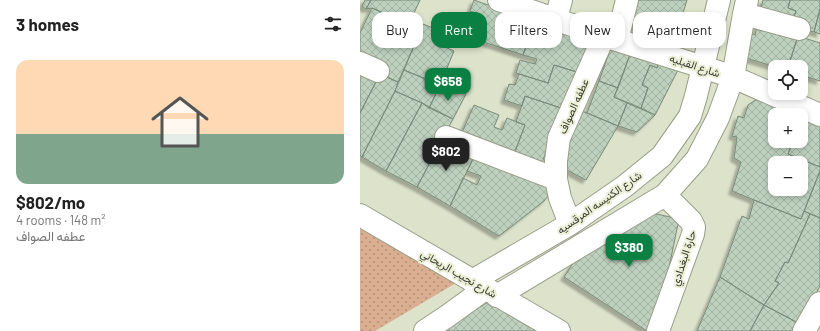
<!DOCTYPE html>
<html lang="en">
<head>
<meta charset="utf-8">
<style>
	body { margin:0; font-family:Barlow,Vazirmatn,sans-serif; background:#f6f6f6; color:#222; height:100vh; display:flex; flex-direction:column; font-size:15px; white-space:nowrap }
	* { box-sizing:border-box; margin:0 }
	p { font-size:13px; color:#767676 }
	.icon { flex:none; width:22px; height:22px; fill:none; stroke:currentColor; stroke-width:2; stroke-linecap:round; stroke-linejoin:round }
	.map { position:relative; flex:1; overflow:hidden }
	.panel { display:flex; flex-direction:column; background:#fff; width:360px }
	.panel>* { flex:none }
	.top-card { position:absolute; left:12px; top:12px; width:380px; height:36px; display:flex; gap:8px }
	.controls { position:absolute; left:408px; top:60px; display:grid; gap:8px }
	.controls a { display:grid; place-items:center; width:40px; height:40px; border-radius:8px; background:#fff; box-shadow:0 2px 6px #0003; font-size:20px }
	.price { position:absolute; translate:-50% -34px; padding:0 9px; border-radius:8px; background:#0b8043; color:#fff; font-size:13px; line-height:26px; filter:drop-shadow(0 1px 2px #0008) }
	.price::after { content:''; position:absolute; left:50%; top:24px; width:12px; height:9px; margin-left:-6px; background:inherit; clip-path:polygon(0 0,100% 0,50% 100%) }
	.price.on { background:#222; color:#fff }
	ul { padding:0; list-style:none }
	li { display:grid; align-content:center; gap:8px; height:212px; padding:0 16px }
	li span { display:grid; place-items:center; height:124px; border-radius:12px; color:#555 }
	li>.icon { margin-inline-start:auto }
	span .icon { width:72px; height:72px; fill:#fffc; stroke-width:1 }
	li b { font-size:17px }
	h2 { display:flex; justify-content:space-between; align-items:center; height:48px; padding:0 16px; font-size:17px }
	.chip { padding:0 14px; border-radius:12px; background:#fff; box-shadow:0 2px 6px #0003; font-size:14px; line-height:36px }
	.chip.on { background:#0b8043; color:#fff }
	main { display:flex; flex:1; min-height:0 }
	.map>svg:first-child { display:block }
	.grass { fill:url(#grass-dots) }
	.building { fill:url(#building-cross-hatch); stroke:#798b7a; fill-rule:evenodd; filter:url(#shadow) }
	.lines { fill:none; stroke-linecap:round; stroke-linejoin:round }
	.street-casing { stroke:#989d86; stroke-width:24 }
	.secondary-casing { stroke:#989d86; stroke-width:24 }
	.street { stroke:#fff; stroke-width:22 }
	.secondary { stroke:#fff; stroke-width:22 }
	.labels { text-anchor:middle; dominant-baseline:central; stroke-width:4; stroke-linejoin:round; paint-order:stroke }
	.street-label { font-size:11px; fill:#3a3c32; stroke:#ebf0d7 }
</style>
</head>
<body>
<main>
<section class="panel">
<h2>3 homes<svg class="icon" aria-label="filters" viewBox="0 0 24 24"><path d="M4 7h16M4 17h16"/><circle cx="9" cy="7" r="2"/><circle cx="15" cy="17" r="2"/></svg></h2>
<ul>
<li><span style="background:linear-gradient(#ffd9b3 60%,#7fa58c 0)"><svg class="icon" aria-label="home" viewBox="0 0 24 24"><path d="M3 11l9-7 9 7M6 9v11h12V9"/></svg></span><div><b>$802/mo</b><p>4 rooms · 148 m²</p><p>عطفه الصواف</p></div></li>
</ul>
</section>
<div class="map">
<svg width="460" height="331" viewBox="0 0 460 331">
	<defs>
		<pattern id="grass-dots" width="8" height="8" patternUnits="userSpaceOnUse"><rect width="8" height="8" fill="#daae91"/><path d="M2 2h.1M6 6h.1" fill="none" stroke="#b28f77" stroke-width="1.8" stroke-linecap="round"/></pattern>
		<pattern id="building-cross-hatch" width="8" height="8" patternUnits="userSpaceOnUse"><rect width="8" height="8" fill="#bdd1be"/><path d="M0 0l8 8M0 8l8-8" fill="none" stroke="#a3b4a4"/></pattern>
		<filter id="shadow"><feDropShadow dx="-3.5" dy="3.5" stdDeviation="1" flood-color="#0004"/></filter>
	</defs>
	<rect width="100%" height="100%" fill="#dde3ca"/>
	<path class="grass" d="M 0,229 L 96,283 L 15,331 L 0,331 Z"/>
	<path class="building" d="M 5,0 L 11,0 L 6,9 L 2,6 Z
		M 11,0 L 60,0 L 49,24 L 12,8 L 6,9 Z
		M 114,0 L 153,14 L 142,48 L 111,38 L 120,14 L 110,11 Z
		M 274,0 L 327,0 L 315,39 L 267,25 Z
		M 403,0 L 430,0 L 428,8 L 436,11 L 431,25 L 399,16 Z
		M 430,0 L 460,0 L 460,9 L 454,32 L 431,25 L 436,11 L 428,8 Z
		M 12,8 L 61,30 L 38,82 L 20,74 L 0,56 L 0,33 Z
		M 460,9 L 460,34 L 454,32 Z
		M 153,14 L 175,21 L 163,55 L 142,48 Z
		M 175,21 L 232,43 L 223,74 L 194,65 L 188,83 L 156,73 L 160,60 L 175,64 L 177,59 L 163,55 Z
		M 63,24 L 90,35 L 85,47 L 94,51 L 80,85 L 44,70 Z
		M 398,24 L 438,36 L 428,67 L 416,67 L 386,58 L 390,46 L 386,44 L 390,33 L 395,35 Z
		M 438,36 L 460,43 L 460,81 L 441,75 L 441,67 L 428,67 Z
		M 253,42 L 272,49 L 258,88 L 239,81 Z
		M 272,49 L 300,58 L 297,68 L 290,65 L 282,85 L 288,88 L 281,108 L 254,97 Z
		M 300,58 L 320,66 L 295,115 L 281,108 L 288,88 L 282,85 L 290,65 L 297,68 Z
		M 194,65 L 223,74 L 201,108 L 165,96 L 162,106 L 144,100 L 149,84 L 155,85 L 159,74 L 188,83 Z
		M 0,66 L 20,74 L 0,113 Z
		M 44,70 L 80,85 L 69,108 L 62,103 L 35,91 Z
		M 20,74 L 38,82 L 35,91 L 2,157 L 0,155 L 0,113 Z
		M 239,81 L 258,88 L 254,97 L 267,103 L 258,126 L 227,113 Z
		M 88,85 L 106,94 L 93,119 L 69,108 L 79,88 L 85,91 Z
		M 35,91 L 62,103 L 26,171 L 2,157 Z
		M 165,96 L 201,108 L 181,166 L 153,157 L 165,125 L 156,122 Z
		M 397,99 L 439,115 L 415,115 L 415,141 L 433,141 L 428,154 L 460,167 L 460,171 L 441,219 L 372,191 L 381,162 L 374,158 L 377,137 L 372,136 L 378,116 L 384,118 L 388,105 ZM 415,163 L 441,163 L 441,189 L 415,189 Z
		M 62,103 L 93,119 L 57,187 L 26,171 Z
		M 267,103 L 295,115 L 277,132 L 258,126 Z
		M 114,105 L 139,115 L 134,127 L 142,130 L 147,118 L 165,125 L 153,157 L 100,137 Z
		M 215,108 L 258,126 L 226,180 L 207,170 L 200,157 Z
		M 441,116 L 447,118 L 441,135 Z
		M 447,118 L 460,123 L 460,167 L 428,154 L 433,141 L 441,141 L 441,135 Z
		M 82,140 L 116,153 L 90,206 L 57,187 Z
		M 116,153 L 197,185 L 184,201 L 139,236 L 90,206 L 103,178 L 117,185 L 121,176 L 107,171 Z
		M 460,171 L 460,218 L 444,211 Z
		M 394,200 L 441,219 L 444,211 L 450,214 L 428,263 L 425,262 L 415,281 L 419,283 L 404,305 L 360,277 L 382,216 L 389,219 Z
		M 288,212 L 319,219 L 296,331 L 287,331 L 204,277 L 227,242 L 248,233 L 262,236 L 267,226 Z
		M 450,214 L 460,218 L 460,286 L 440,324 L 404,305 L 419,283 L 415,281 L 425,262 L 428,263 Z
		M 360,277 L 404,305 L 390,331 L 337,331 Z
		M 133,299 L 187,331 L 80,331 Z
		M 404,305 L 440,324 L 436,331 L 390,331 Z"/>
	<g class="lines">
		<g class="street-casing">
			<path id="street" d="M 139,0 L 244,36 L 343,67 L 373,77 L 460,115
				M 384,14 L 439,29
				M 196,19 L 201,0
				M 257,40 L 267,0
				M 0,63 L 18,71
				M 86,137 L 196,179
				M 210,224 L 200,198 L 196,179 L 196,161 L 199,138 L 244,36
				M 112,281 L 210,224 L 265,186 L 302,156 L 330,116 L 336,96 L 359,0
				M 137,296 L 305,195 L 337,159 L 358,118 L 373,77 L 384,14 L 387,0
				M 65,331 L 86,317 L 125,289
				M 298,331 L 333,234 L 334,227 L 331,221 L 305,195
				M 444,331 L 460,303"/>
		</g>
		<g class="secondary-casing">
			<path id="secondary" d="M 0,215 L 199,331"/>
		</g>
		<use href="#street" class="street"/>
		<use href="#secondary" class="secondary"/>
	</g>
	<g class="labels">
		<g class="street-label">
			<text transform="translate(335 65) rotate(18)">شارع القبليه</text>
			<text transform="translate(213 106) rotate(-66)">عطفه الصواف</text>
			<text transform="translate(239 202) rotate(-35)">شارع الكنيسه المرقسيه</text>
			<text transform="translate(323 258) rotate(-72)">حارة البغدادي</text>
			<text transform="translate(99 273) rotate(30)">شارع نجيب الريحاني</text>
		</g>
	</g>
</svg>
<div class="controls">
<a><svg class="icon" aria-label="locate" viewBox="0 0 24 24"><circle cx="12" cy="12" r="6"/><path d="M12 2v4M12 18v4M2 12h4M18 12h4"/></svg></a>
<a>+</a>
<a>−</a>
</div>
<b class="price" style="left:88px;top:102px">$658</b>
<b class="price on" style="left:86px;top:172px">$802</b>
<b class="price" style="left:269px;top:268px">$380</b>
<div class="top-card">
<a class="chip">Buy</a>
<a class="chip on">Rent</a>
<a class="chip">Filters</a>
<a class="chip">New</a>
<a class="chip">Apartment</a>
</div>
</div>
</main>
</body>
</html>
